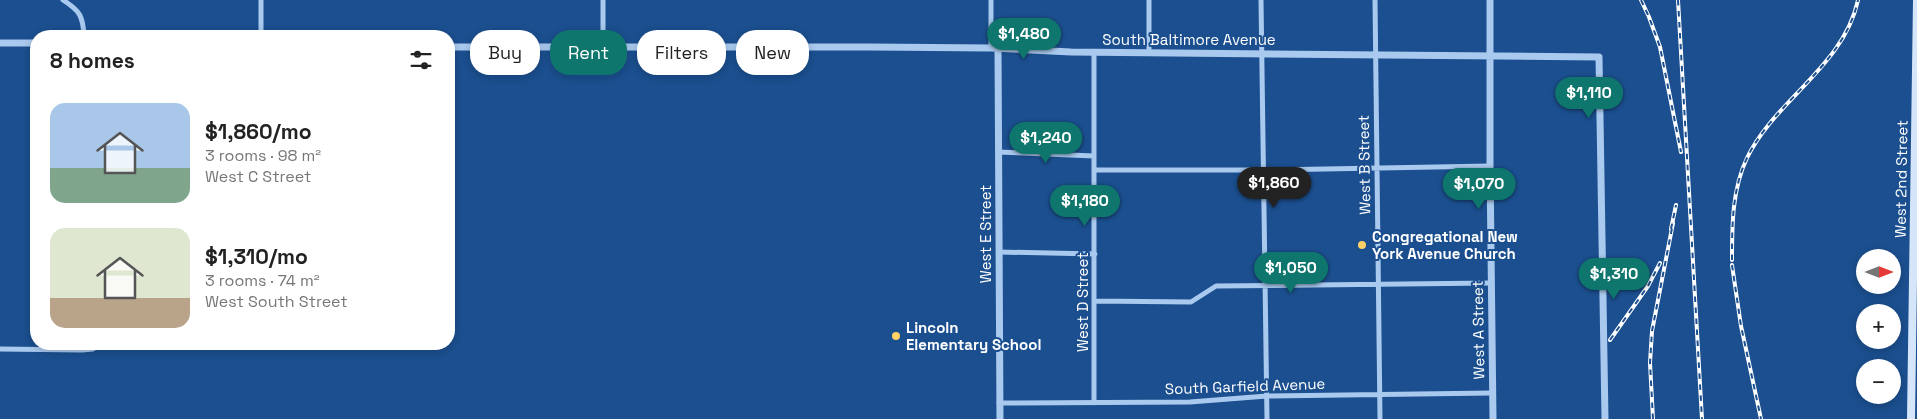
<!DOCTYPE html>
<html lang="en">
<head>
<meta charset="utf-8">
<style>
	body { margin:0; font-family:"Space Grotesk",sans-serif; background:#f6f6f6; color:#222; height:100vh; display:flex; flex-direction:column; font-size:19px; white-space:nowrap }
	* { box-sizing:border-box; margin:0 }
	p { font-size:16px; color:#767676 }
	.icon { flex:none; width:28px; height:28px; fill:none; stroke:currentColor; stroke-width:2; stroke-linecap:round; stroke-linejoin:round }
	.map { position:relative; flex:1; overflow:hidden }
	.drawer { position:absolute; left:30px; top:30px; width:425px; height:320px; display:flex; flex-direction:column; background:#fff; border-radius:20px; box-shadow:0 2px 8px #0003 }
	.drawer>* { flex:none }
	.banner { position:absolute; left:470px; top:30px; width:475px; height:45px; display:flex; gap:10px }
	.needle { width:32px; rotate:90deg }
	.buttons { position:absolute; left:1856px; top:249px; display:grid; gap:10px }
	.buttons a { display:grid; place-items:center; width:45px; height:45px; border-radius:50%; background:#fff; box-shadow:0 2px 8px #0003; font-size:25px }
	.price { position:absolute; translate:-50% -42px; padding:0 11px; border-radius:18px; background:#0f766e; color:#fff; font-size:16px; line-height:32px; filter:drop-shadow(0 1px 2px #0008) }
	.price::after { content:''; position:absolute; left:50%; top:30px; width:15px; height:11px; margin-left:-8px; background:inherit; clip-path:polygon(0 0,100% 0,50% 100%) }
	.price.selected { background:#222; color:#fff }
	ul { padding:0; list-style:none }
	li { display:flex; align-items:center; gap:15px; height:125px; padding:0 20px }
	li span { display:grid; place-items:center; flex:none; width:140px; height:100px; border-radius:15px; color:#555 }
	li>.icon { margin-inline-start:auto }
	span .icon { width:60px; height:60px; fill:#fffc; stroke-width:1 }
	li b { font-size:21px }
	h2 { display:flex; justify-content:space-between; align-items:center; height:60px; padding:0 20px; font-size:21px }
	.chip { padding:0 18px; border-radius:20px; background:#fff; box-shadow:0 2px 8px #0003; font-size:18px; line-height:45px }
	.chip.selected { background:#0f766e; color:#fff }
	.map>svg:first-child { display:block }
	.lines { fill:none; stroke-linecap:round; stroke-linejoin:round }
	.minor { stroke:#a9c9ee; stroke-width:5 }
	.tertiary { stroke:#a9c9ee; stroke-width:7 }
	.secondary { stroke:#d6e6fa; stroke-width:8 }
	.rail-casing { stroke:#fff; stroke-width:4 }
	.rail { stroke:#1b4f8f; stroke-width:2; stroke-dasharray:5.5; stroke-linecap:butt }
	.poi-dot { fill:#ffd166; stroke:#1b4f8f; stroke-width:2 }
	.labels { text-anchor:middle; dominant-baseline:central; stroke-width:4; stroke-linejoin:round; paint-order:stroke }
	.street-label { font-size:15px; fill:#fff; stroke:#1b4f8f }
	.poi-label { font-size:15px; font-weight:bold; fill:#fff; stroke:#1b4f8f; text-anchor:start }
</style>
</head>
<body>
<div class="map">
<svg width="1917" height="419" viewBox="0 0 1917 419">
	<rect width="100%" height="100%" fill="#1b4f8f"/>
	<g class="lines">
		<path class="minor" d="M 63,0 C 80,11 83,16 84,36
			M 603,0 L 603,47
			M 991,0 L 991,48
			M 1149,0 L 1149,52
			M 1261,0 L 1267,419
			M 1375,0 L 1380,419
			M 261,36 L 261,0
			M 998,152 L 1094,156
			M 1094,170 L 1263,170 L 1490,166
			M 999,252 L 1095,254
			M 1095,301 L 1191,302 L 1216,286 L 1491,283
			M 0,349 L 82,350 L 93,349 L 101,344
			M 999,403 L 1190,402 L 1267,396 L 1492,393
			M 1094,403 L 1094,52"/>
		<path class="tertiary" d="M 1490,0 L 1490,166 L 1493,419
			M 0,43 L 36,43
			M 449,47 L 871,47 L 991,48 L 1071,52 L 1599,57 L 1605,419
			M 998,48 L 1000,419"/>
		<path class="secondary" d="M 1911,419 L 1917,0"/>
		<g class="rail-casing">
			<path id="rail" d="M 1641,0 L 1649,17 L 1660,47 L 1681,152
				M 1678,0 L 1702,419
				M 1671,229 L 1676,205
				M 1732,260 C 1732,226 1732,189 1747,158 C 1775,100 1844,66 1858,0
				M 1732,265 L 1741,326 L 1761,419
				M 1610,340 L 1648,286 L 1660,263
				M 1653,419 L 1650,363 L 1652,331 L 1673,223"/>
		</g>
		<use href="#rail" class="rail"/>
	</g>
	<g class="poi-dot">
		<circle cx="1362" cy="245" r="5"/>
		<circle cx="896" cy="336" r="5"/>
	</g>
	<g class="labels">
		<g class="street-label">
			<text x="1189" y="39">South Baltimore Avenue</text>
			<text transform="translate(1364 165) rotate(-91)">West B Street</text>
			<text transform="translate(1901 179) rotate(-89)">West 2nd Street</text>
			<text transform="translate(985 234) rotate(-90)">West E Street</text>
			<text transform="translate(1082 302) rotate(-90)">West D Street</text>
			<text transform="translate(1478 330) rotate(-91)">West A Street</text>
			<text transform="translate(1245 386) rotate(-2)">South Garfield Avenue</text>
		</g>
		<g class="poi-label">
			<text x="1372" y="236">Congregational New<tspan x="1372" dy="17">York Avenue Church</tspan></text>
			<text x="906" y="327">Lincoln<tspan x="906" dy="17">Elementary School</tspan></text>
		</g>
	</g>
</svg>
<div class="buttons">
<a><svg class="needle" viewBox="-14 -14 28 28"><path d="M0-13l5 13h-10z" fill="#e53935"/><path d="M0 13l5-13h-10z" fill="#767676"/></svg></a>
<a>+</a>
<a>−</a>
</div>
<b class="price" style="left:1024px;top:60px">$1,480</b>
<b class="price" style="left:1589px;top:119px">$1,110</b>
<b class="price" style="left:1046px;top:164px">$1,240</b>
<b class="price selected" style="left:1274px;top:209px">$1,860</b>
<b class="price" style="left:1479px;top:210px">$1,070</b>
<b class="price" style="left:1085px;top:227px">$1,180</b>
<b class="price" style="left:1291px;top:294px">$1,050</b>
<b class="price" style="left:1614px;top:300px">$1,310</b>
<div class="banner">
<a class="chip">Buy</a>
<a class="chip selected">Rent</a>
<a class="chip">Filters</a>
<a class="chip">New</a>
</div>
<section class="drawer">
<h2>8 homes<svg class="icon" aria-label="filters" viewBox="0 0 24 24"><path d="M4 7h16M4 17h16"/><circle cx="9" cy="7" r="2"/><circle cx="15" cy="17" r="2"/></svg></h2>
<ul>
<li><span style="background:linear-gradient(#a9c7e8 65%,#7fa58c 0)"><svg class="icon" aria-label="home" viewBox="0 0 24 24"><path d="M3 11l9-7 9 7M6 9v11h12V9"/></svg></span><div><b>$1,860/mo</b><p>3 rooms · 98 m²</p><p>West C Street</p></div></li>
<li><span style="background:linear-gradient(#dfe7d0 70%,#b9a48a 0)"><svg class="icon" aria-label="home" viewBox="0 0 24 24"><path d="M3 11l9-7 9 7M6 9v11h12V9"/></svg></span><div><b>$1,310/mo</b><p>3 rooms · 74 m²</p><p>West South Street</p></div></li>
</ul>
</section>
</div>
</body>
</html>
